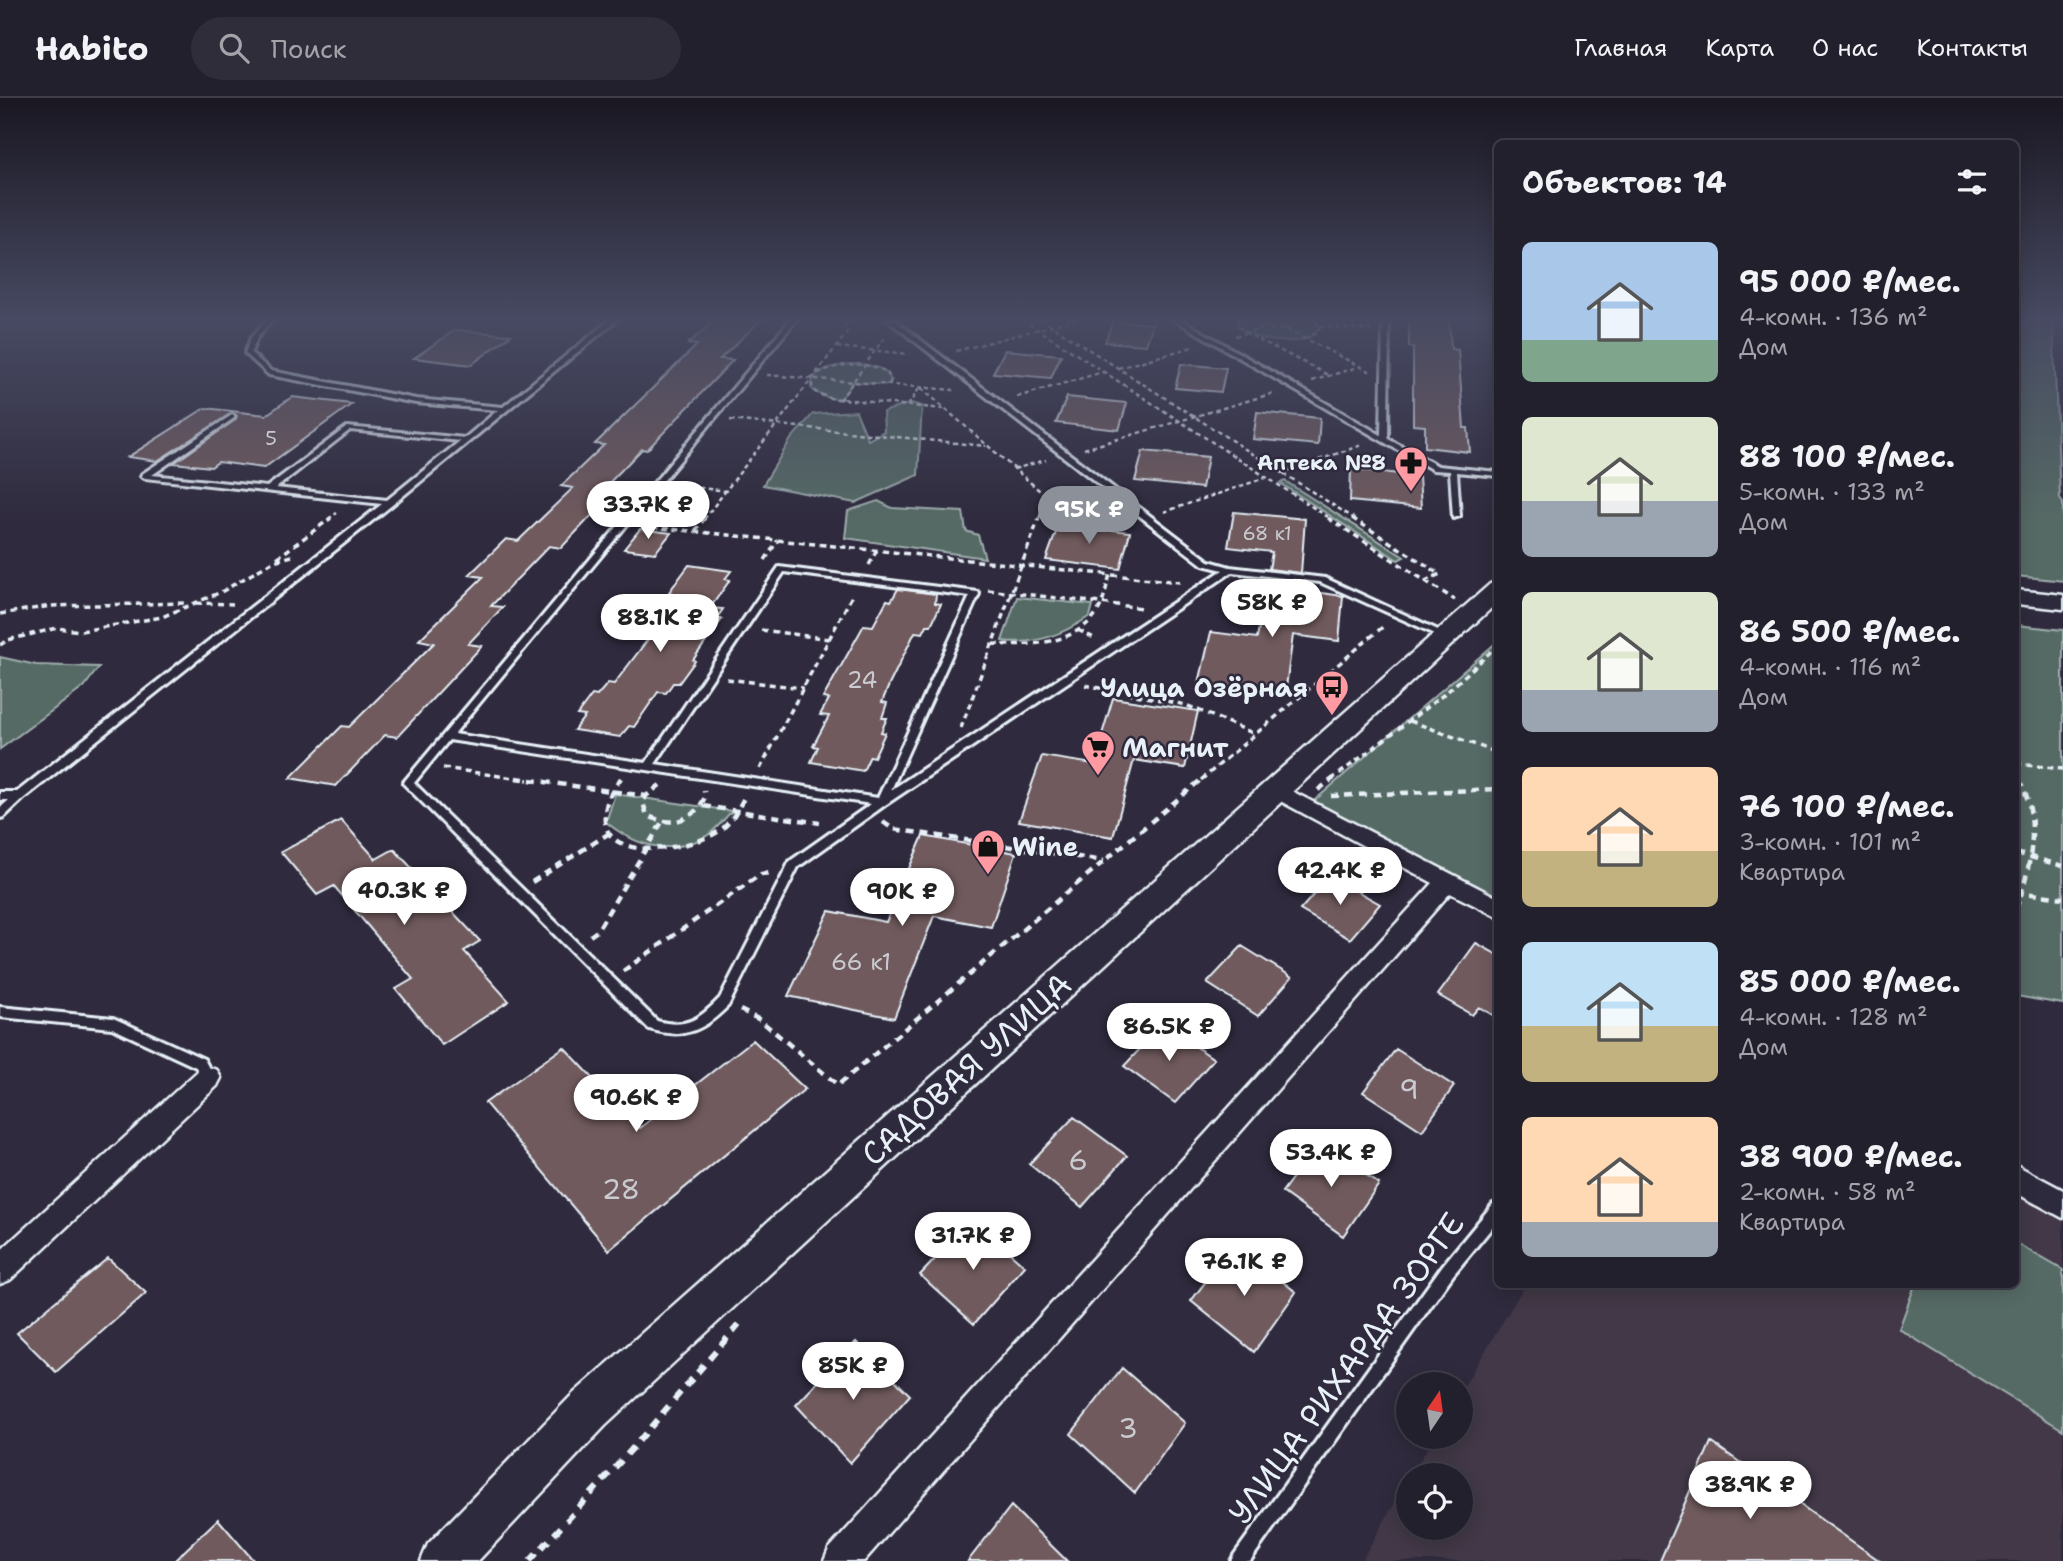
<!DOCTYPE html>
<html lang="ru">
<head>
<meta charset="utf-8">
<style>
	body { margin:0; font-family:"Shantell Sans",sans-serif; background:#2f2d3a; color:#f1f3f6; height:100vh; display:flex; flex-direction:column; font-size:26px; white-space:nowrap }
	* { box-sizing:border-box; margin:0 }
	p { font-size:23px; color:#a3a3aa }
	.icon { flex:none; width:38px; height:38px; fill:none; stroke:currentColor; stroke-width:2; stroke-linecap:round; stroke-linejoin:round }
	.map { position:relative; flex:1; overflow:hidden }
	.side { position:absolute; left:1494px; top:42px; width:525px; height:1148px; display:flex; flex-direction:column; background:#23202e; border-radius:10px; box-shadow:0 4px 18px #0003,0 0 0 2px #403e4a }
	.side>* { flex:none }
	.needle { width:46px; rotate:13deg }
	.tools { position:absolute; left:1396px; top:1274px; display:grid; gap:14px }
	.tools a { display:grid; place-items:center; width:77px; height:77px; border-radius:50%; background:#23202e; box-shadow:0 4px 18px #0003,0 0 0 2px #403e4a; font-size:35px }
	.price { position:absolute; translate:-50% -60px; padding:0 16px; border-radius:24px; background:#fff; color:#222; font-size:23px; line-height:46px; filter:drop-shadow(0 2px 4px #0008) }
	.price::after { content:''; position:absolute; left:50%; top:42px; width:21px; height:16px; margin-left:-10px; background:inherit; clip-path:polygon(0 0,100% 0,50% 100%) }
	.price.active { background:#8c9099; color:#fff }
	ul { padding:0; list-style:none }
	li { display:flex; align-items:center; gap:21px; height:175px; padding:0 28px }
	li span { display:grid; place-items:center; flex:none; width:196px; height:140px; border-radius:10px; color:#555 }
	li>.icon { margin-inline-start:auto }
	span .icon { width:84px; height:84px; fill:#fffc; stroke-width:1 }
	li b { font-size:30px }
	h2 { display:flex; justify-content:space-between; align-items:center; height:84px; padding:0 28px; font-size:30px }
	header { display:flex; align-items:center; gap:42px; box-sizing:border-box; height:98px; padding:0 35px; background:#23202e; border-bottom:2px solid #403e4a }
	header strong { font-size:33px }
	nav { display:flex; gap:38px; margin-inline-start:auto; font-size:24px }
	.search { width:490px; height:63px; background:#2f2d3a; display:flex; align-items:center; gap:18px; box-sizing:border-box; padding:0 24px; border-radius:38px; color:#a3a3aa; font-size:26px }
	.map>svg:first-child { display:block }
	.built { fill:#423847 }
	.green { fill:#566b65; stroke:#9faeae; stroke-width:2 }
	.building { fill:#6f5a5d; stroke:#e8f1f8; stroke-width:2 }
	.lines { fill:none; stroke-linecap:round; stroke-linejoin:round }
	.lane-casing { stroke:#e8f1f8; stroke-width:6 }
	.street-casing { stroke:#e8f1f8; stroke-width:5 }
	.secondary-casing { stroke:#e8f1f8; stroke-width:5 }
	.path-far3 { stroke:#e8f1f8; stroke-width:2.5; stroke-dasharray:4.5 3.5; stroke-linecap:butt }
	.path-far2 { stroke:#e8f1f8; stroke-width:3.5; stroke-dasharray:6 4.5; stroke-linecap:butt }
	.path-far1 { stroke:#e8f1f8; stroke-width:4.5; stroke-dasharray:8 6; stroke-linecap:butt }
	.path { stroke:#e8f1f8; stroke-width:6; stroke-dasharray:10 8; stroke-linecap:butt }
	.lane { fill:#2f2a3d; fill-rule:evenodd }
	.street { fill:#2f2a3d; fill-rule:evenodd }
	.secondary { fill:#2f2a3d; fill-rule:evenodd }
	.labels { text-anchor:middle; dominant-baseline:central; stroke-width:5; stroke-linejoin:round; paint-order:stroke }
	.far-number-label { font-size:19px; fill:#cacbd1 }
	.far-poi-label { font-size:21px; font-weight:bold; fill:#e8f1f8; stroke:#2f2a3d; text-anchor:end }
	.number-label { font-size:23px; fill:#cacbd1 }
	.poi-label { font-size:26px; font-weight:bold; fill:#e8f1f8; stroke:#2f2a3d; text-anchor:start }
	.near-number-label { font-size:28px; fill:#cacbd1 }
	.near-street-label { font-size:32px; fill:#e8f1f8; stroke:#2f2a3d }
</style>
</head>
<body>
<header>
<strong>Habito</strong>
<div class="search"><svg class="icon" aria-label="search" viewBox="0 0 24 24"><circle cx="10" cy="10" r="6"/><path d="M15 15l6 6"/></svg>Поиск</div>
<nav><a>Главная</a><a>Карта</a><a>О нас</a><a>Контакты</a></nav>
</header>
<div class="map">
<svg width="2063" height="1463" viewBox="0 0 2063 1463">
	<rect width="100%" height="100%" fill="#2f2a3d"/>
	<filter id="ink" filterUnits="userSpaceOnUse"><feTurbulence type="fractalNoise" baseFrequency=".0143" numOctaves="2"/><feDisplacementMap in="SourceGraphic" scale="14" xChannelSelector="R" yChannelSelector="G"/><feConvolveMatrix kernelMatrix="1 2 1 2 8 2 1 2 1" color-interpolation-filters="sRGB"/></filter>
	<g filter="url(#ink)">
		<path class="built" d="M 2016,1095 L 2063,1122 L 2063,1463 L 1361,1463 L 1409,1381 L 1409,1430 L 1461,1430 L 1461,1377 L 1411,1377 L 1434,1339 L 1461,1339 L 1461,1293 L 1525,1187 L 2016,1186 Z"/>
		<path class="green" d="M 1238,221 L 1315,221 L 1320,230 C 1307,252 1254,244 1238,228 Z
			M 2016,221 L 2053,221 L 2060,401 L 2063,405 L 2063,483 L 2016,478 Z
			M 856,266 C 869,267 885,268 891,282 L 889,287 L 853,284 L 840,302 L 822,298 L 811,290 C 811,269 840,267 856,266 Z
			M 911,305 L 922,308 L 918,377 L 855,405 L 763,387 L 791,341 L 813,316 L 856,313 L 868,342 L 884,333 L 883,314 Z
			M 1285,383 L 1404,459 L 1398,462 L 1280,385 Z
			M 878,403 L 892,410 L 963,414 L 966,433 L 978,437 L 985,460 L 845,440 L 848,413 Z
			M 1017,499 L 1093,507 L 1090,518 C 1062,537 1036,547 1002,543 Z
			M 2016,527 L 2063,532 L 2063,906 L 2016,898 Z
			M 1498,543 L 1498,815 L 1488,814 L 1314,703 Z
			M 0,559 L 36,567 L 99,569 L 84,589 L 0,651 Z
			M 615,696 L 732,713 C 723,722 714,735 703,740 C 667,758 635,748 606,724 Z
			M 2016,1145 L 2063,1172 L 2063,1332 L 1899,1231 L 1915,1187 L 2016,1186 Z"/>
		<path class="building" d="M 716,221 L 762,221 L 720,261 L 733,262 L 647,352 L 642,351 L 603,391 L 616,392 L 561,450 L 549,448 L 491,508 L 503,509 L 468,546 L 482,548 L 397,639 L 385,637 L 336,688 L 290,680 L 342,628 L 349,629 L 434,545 L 419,542 L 483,479 L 469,477 L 506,441 L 518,443 L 573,390 L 561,388 L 604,347 L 595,346 L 697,247 L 688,246 Z
			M 1409,221 L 1449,221 L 1451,251 L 1458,252 L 1464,330 L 1468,330 L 1470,354 L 1425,349 L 1425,328 L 1413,327 L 1413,250 L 1409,249 Z
			M 1113,223 L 1153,226 L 1146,247 L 1105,244 Z
			M 455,232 L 511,237 L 471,267 L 414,260 Z
			M 1005,252 L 1061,257 L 1051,280 L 993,275 Z
			M 1181,266 L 1226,270 L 1221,294 L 1175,290 Z
			M 292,299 L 352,306 L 264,370 L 218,364 L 211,369 L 174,365 L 235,322 L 237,318 L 233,315 L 157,363 L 128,359 L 205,310 L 266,317 Z
			M 1067,299 L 1127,305 L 1119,332 L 1056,325 Z
			M 1257,314 L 1320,320 L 1318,347 L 1253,341 Z
			M 1143,353 L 1208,359 L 1202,390 L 1135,383 Z
			M 1351,371 L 1419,378 L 1421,410 L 1350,403 Z
			M 1234,414 L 1305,421 L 1301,475 L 1269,471 L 1272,454 L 1228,449 Z
			M 1059,426 L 1130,434 L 1120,471 L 1046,462 Z
			M 640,431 L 671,435 L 655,455 L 624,451 Z
			M 689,467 L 731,473 L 725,481 L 730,482 L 710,510 L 723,511 L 717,520 L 722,521 L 693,562 L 695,563 L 679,585 L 673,585 L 666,595 L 658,594 L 634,629 L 629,628 L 620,639 L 574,632 L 585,618 L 577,617 L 592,597 L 597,598 L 608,585 L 614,586 L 655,532 L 672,507 L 663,506 L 672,495 L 669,494 Z
			M 1268,481 L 1300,484 L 1300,492 L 1343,498 L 1339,543 L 1293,537 L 1285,597 L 1199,585 L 1211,534 L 1257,540 Z
			M 898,491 L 936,496 L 935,505 L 941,506 L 931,527 L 927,527 L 923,535 L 915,534 L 889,587 L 882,604 L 887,605 L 882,620 L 887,620 L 881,634 L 885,635 L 874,659 L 870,658 L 863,673 L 811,664 L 818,649 L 813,648 L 829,618 L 820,617 L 829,601 L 823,600 L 864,527 L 873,528 L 887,502 L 891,503 Z
			M 1113,600 L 1198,613 L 1185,670 L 1134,662 L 1113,739 L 1019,723 L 1042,658 L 1093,666 Z
			M 341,722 L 376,761 L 394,751 L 480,843 L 464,853 L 509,903 L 442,947 L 396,891 L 413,881 L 334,788 L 317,797 L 281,754 Z
			M 923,738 L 1016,755 L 991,829 L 934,818 L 894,920 L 788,898 L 829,813 L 886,824 Z
			M 1330,778 L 1380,806 L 1350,841 L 1300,812 Z
			M 1476,845 L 1498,857 L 1498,920 L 1479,909 L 1472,917 L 1438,897 Z
			M 1242,848 L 1292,879 L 1258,918 L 1207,885 Z
			M 1163,926 L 1214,961 L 1175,1005 L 1124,968 Z
			M 753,942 L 805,991 L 609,1152 L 485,1005 L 564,949 L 640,1030 Z
			M 1396,951 L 1454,988 L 1422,1033 L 1363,994 Z
			M 1074,1019 L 1127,1058 L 1082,1109 L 1029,1066 Z
			M 1319,1044 L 1379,1086 L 1343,1138 L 1282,1094 Z
			M 972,1122 L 1025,1168 L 974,1226 L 920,1177 Z
			M 1234,1146 L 1296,1194 L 1254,1254 L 1191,1203 Z
			M 108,1160 L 146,1195 L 56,1274 L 17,1235 Z
			M 856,1244 L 910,1297 L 850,1365 L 796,1307 Z
			M 1122,1270 L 1185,1325 L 1135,1395 L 1071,1336 Z
			M 1711,1344 L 1880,1463 L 1660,1463 Z
			M 1011,1408 L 1067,1463 L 968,1463 Z
			M 218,1421 L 254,1463 L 174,1463 Z"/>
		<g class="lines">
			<g class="lane-casing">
				<path id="lane" d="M 267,221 L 273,221 L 257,240 L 251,255 L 271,273 L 416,301 L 503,309 L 611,221 L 618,221 L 392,407 L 23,701 L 4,719 L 0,720 L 0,710 L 9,702 L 0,702 L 0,694 L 17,694 L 382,406 L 145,380 L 141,378 L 142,376 L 232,317 L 234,318 L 234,320 L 152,377 L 267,389 L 347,329 L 465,340 L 498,312 L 416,305 L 269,277 L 245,255 L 251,240 ZM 350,332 L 460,343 L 387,402 L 276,390 Z
					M 791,221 L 797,221 L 454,636 L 646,665 L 779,469 L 978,494 L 979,496 L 891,692 L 1223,472 L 1203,467 L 886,221 L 893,221 L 1209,463 L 1230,469 L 1325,480 L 1451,538 L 1450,540 L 1444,540 L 1320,484 L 1232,474 L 885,707 L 798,769 L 728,908 C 703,933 684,942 649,931 L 403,685 ZM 784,474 L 970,498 L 878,700 L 655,666 ZM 449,642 L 871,706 L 790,763 L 720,900 C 700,921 686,931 657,923 L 414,685 Z
					M 1173,221 L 1180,221 L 1381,337 L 1383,221 L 1389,221 L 1388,341 L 1438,368 L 1498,374 L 1498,378 L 1457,374 L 1460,418 L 1453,420 L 1450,373 L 1433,372 L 1382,343 Z
					M 0,909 L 113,920 L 204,961 L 214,980 L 213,984 L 208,986 L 203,984 L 196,969 L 112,930 L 0,919 Z
					M 1498,1104 L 1498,1122 L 1453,1177 L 1250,1463 L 1231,1463 L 1234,1457 L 1443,1167 L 1493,1106 Z"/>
			</g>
			<g class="street-casing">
				<path id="street" d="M 1276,685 L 1498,800 L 1498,819 L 1450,795 L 864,1463 L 824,1463 L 829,1451 L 1433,785 L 1269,697 L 1266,692 L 1269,687 Z
					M 208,969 L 217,972 L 221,980 L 217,988 L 10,1182 L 0,1186 L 0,1153 L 199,972 Z
					M 2016,1067 L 2063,1092 L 2063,1120 L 2016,1095 Z"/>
			</g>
			<g class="secondary-casing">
				<path id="secondary" d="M 1498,484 L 1498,504 L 605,1328 L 478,1463 L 421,1463 L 428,1446 L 573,1296 L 1490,486 Z
					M 2016,492 L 2063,497 L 2063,511 L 2016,506 Z"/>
			</g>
			<path class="path-far3" d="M 1022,221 L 1331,421
				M 1041,221 L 1355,421
				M 1238,221 L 1238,228 L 1246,235 L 1328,277
				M 1264,221 L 1261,227 L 1273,232 L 1291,230 L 1293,226 L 1289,222
				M 1266,221 L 1371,274
				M 842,223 L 854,221
				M 1320,228 L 1371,232
				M 1235,238 L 1295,221
				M 1305,241 L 1318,234 L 1320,228 L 1315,221
				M 837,249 L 909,256
				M 956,253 L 1077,221
				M 1118,270 L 1196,248
				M 818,275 C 841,265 864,263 887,274 L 891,282 L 889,287
				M 767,277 L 954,292
				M 1312,283 L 1358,269
				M 811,285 L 815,294 L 830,300 L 944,311
				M 1017,299 L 1103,274
				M 840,302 L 887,236
				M 908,308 L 920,289 L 1047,399 L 1039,421
				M 730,322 L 986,348
				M 1084,351 L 1274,295
				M 1014,371 L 1046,362
				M 1281,375 L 1362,347
				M 675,387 L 727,393
				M 1164,414 L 1265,380
				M 328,421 L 337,415
				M 704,421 L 847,235 L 845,227 L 838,221"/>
			<path class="path-far2" d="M 1328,420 L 1455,502
				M 1352,420 L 1440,476 L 1425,483
				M 642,428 L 1180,484
				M 695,433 L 705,420
				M 277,460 L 331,420
				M 765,462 L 778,442
				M 869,467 L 877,452
				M 988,492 L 1143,510
				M 196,505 L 233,506
				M 0,516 L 51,508 L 188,505
				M 761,532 L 830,541
				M 1078,532 L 1096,541
				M 993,546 C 1029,548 1076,547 1098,513 C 1104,503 1106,489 1110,477
				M 0,547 L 8,542 L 57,530 L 81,533 L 162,519 L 221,494 L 274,463 L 292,458
				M 727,581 L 803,590
				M 1085,587 L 1186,607 L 1255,636
				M 1410,623 L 1498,655
				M 961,630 L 1039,420
				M 2016,666 L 2063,671
				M 443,670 L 528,682
				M 760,671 L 853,496
				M 2016,676 L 2019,682
				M 1201,682 L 1385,527
				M 1331,682 L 1447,594 L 1498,547"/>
			<path class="path-far1" d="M 516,680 L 646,698
				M 621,680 C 615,689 608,698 606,709 C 592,770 695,752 722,731 C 732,723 738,711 744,700
				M 660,687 L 646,698 L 643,705 L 647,717 C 670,730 694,723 705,699 L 704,693
				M 1318,692 L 1334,680
				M 1331,698 L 1498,691
				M 703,708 L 820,725
				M 883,724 L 893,731 L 1104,763
				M 2016,755 L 2063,768
				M 532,784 L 611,734
				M 2016,794 L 2063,800
				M 2016,811 C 2031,770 2042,719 2018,680
				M 590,838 L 597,833 L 662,724
				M 623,873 L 761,776 L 770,775
				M 740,912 L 760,922 L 838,987 L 1203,680"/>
			<path class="path" d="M 530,1463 L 631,1352 L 740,1225"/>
			<use href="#lane" class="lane"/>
			<use href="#street" class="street"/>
			<use href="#secondary" class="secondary"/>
		</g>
	</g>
	<linearGradient id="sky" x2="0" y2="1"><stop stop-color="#1a1722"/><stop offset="0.52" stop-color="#474a62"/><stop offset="1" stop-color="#474a62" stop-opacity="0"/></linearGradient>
	<rect width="2063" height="426" fill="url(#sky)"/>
	<defs>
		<g id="pharmacy-pin" transform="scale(1.75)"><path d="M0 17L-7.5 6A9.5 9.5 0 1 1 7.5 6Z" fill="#ff9aa2" stroke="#2f2a3d"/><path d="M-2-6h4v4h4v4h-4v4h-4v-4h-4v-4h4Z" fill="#111"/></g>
		<g id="bus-pin" transform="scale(1.75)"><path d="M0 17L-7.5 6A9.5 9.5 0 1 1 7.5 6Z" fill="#ff9aa2" stroke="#2f2a3d"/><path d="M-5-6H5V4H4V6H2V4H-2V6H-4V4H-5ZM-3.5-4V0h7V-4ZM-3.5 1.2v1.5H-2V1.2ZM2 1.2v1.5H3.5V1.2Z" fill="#111"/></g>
		<g id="supermarket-pin" transform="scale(1.75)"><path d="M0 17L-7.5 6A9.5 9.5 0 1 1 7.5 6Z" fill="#ff9aa2" stroke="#2f2a3d"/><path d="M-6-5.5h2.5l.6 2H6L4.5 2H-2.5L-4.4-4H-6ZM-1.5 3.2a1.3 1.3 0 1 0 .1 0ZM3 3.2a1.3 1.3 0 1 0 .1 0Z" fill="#111"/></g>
		<g id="shop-pin" transform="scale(1.75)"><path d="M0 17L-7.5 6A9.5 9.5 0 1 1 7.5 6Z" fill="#ff9aa2" stroke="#2f2a3d"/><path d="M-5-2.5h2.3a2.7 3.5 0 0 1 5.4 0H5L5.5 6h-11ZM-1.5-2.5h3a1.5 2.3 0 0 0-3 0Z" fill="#111"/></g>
	</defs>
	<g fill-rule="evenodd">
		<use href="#pharmacy-pin" x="1411" y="365"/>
		<use href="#bus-pin" x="1332" y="589"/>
		<use href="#supermarket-pin" x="1098" y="649"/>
		<use href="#shop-pin" x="988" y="748"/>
	</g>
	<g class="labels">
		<g class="far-number-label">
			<text x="271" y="340">5</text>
			<text x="1267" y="435">68 к1</text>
		</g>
		<g class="far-poi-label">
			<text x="1386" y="365">Аптека №8</text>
		</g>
		<g class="number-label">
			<text x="862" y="582">24</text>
			<text x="861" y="864">66 к1</text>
		</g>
		<g class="poi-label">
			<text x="1308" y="589" text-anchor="end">Улица Озёрная</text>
			<text x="1122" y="649">Магнит</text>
			<text x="1012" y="748">Wine</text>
		</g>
		<g class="near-number-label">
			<text x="1409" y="991">9</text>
			<text x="1078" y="1062">6</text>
			<text x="621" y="1091">28</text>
			<text x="1128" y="1330">3</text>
		</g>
		<g class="near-street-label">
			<text transform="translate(966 971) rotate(-42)">САДОВАЯ УЛИЦА</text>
			<text transform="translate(1346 1270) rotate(-54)">УЛИЦА РИХАРДА ЗОРГЕ</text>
		</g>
	</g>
</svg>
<div class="tools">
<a><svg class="needle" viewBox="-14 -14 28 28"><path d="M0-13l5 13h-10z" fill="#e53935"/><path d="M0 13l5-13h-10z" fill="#a3a3aa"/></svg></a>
<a><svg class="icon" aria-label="locate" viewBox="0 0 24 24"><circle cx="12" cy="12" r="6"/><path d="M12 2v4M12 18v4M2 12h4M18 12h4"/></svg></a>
</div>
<b class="price" style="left:648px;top:443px">33.7K ₽</b>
<b class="price active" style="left:1089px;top:448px">95K ₽</b>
<b class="price" style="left:1272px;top:541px">58K ₽</b>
<b class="price" style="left:660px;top:556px">88.1K ₽</b>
<b class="price" style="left:1340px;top:809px">42.4K ₽</b>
<b class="price" style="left:404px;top:829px">40.3K ₽</b>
<b class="price" style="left:902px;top:830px">90K ₽</b>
<b class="price" style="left:1169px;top:965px">86.5K ₽</b>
<b class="price" style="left:636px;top:1036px">90.6K ₽</b>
<b class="price" style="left:1331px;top:1091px">53.4K ₽</b>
<b class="price" style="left:973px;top:1174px">31.7K ₽</b>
<b class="price" style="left:1244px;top:1200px">76.1K ₽</b>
<b class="price" style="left:853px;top:1304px">85K ₽</b>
<b class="price" style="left:1750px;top:1423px">38.9K ₽</b>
<section class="side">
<h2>Объектов: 14<svg class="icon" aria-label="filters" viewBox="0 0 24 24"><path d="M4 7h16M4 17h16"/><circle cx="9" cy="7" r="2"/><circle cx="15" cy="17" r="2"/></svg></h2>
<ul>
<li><span style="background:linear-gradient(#a9c7e8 70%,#7fa58c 0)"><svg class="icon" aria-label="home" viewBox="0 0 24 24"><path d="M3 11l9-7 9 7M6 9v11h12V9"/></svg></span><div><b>95 000 ₽/мес.</b><p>4-комн. · 136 m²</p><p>Дом</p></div></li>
<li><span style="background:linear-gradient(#dfe7d0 60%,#9aa5b1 0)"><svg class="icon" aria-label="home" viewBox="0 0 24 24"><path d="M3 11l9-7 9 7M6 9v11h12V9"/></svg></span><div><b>88 100 ₽/мес.</b><p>5-комн. · 133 m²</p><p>Дом</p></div></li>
<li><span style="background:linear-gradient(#dfe7d0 70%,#9aa5b1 0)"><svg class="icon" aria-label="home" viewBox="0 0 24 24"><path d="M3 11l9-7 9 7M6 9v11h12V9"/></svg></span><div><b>86 500 ₽/мес.</b><p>4-комн. · 116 m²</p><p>Дом</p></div></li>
<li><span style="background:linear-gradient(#ffd9b3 60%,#c2b280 0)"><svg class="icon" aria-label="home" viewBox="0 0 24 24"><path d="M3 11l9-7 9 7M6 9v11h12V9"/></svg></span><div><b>76 100 ₽/мес.</b><p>3-комн. · 101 m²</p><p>Квартира</p></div></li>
<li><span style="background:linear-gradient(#bfe0f5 60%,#c2b280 0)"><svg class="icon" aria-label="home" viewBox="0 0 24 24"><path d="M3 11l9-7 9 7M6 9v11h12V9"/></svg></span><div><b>85 000 ₽/мес.</b><p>4-комн. · 128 m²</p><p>Дом</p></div></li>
<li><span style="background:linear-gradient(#ffd9b3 75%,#9aa5b1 0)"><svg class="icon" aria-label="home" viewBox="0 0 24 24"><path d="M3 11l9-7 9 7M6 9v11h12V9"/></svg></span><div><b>38 900 ₽/мес.</b><p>2-комн. · 58 m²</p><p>Квартира</p></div></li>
</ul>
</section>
</div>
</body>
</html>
